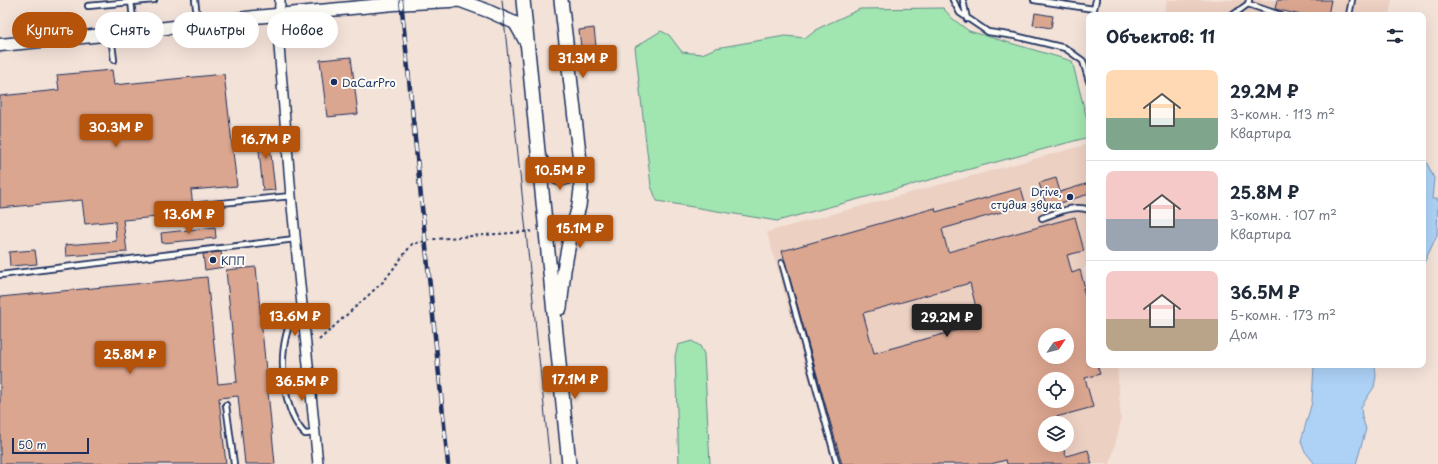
<!DOCTYPE html>
<html lang="ru">
<head>
<meta charset="utf-8">
<style>
	body { margin:0; font-family:"Playpen Sans",sans-serif; background:#f6f6f7; color:#1f2937; height:100vh; display:flex; flex-direction:column; font-size:15px; white-space:nowrap }
	* { box-sizing:border-box; margin:0 }
	p { font-size:13px; color:#747a83 }
	.icon { flex:none; width:22px; height:22px; fill:none; stroke:currentColor; stroke-width:2; stroke-linecap:round; stroke-linejoin:round }
	.map { position:relative; flex:1; overflow:hidden }
	.details { position:absolute; left:1086px; top:12px; width:340px; height:356px; display:flex; flex-direction:column; background:#fff; border-radius:8px; box-shadow:0 4px 16px #0002 }
	.details>* { flex:none }
	.banner { position:absolute; left:12px; top:12px; width:380px; height:36px; display:flex; gap:8px }
	.needle { width:26px; rotate:55deg }
	.fabs { position:absolute; left:1038px; top:328px; display:grid; gap:8px }
	.fabs a { display:grid; place-items:center; width:36px; height:36px; border-radius:50%; background:#fff; box-shadow:0 4px 16px #0002; font-size:20px }
	.scale { position:absolute; left:12px; bottom:10px; width:77px; box-sizing:border-box; padding-left:4px; border:2px solid #1b2f5e; border-top:0; font-size:11px; line-height:14px; white-space:nowrap; color:#1b2f5e; -webkit-text-stroke:3px #fdfcf7; paint-order:stroke }
	.price { position:absolute; translate:-50% -34px; padding:0 9px; border-radius:4px; background:#b45309; color:#fff; font-size:13px; line-height:26px; filter:drop-shadow(0 1px 2px #0008) }
	.price::after { content:''; position:absolute; left:50%; top:24px; width:12px; height:9px; margin-left:-6px; background:inherit; clip-path:polygon(0 0,100% 0,50% 100%) }
	.price.selected { background:#222; color:#fff }
	ul { padding:0; list-style:none }
	li { display:flex; align-items:center; gap:12px; height:100px; padding:0 20px }
	li+li { border-top:1px solid #e0e1e3 }
	li span { display:grid; place-items:center; flex:none; width:112px; height:80px; border-radius:8px; color:#555 }
	li>.icon { margin-inline-start:auto }
	span .icon { width:48px; height:48px; fill:#fffc; stroke-width:1 }
	li b { font-size:17px }
	h2 { display:flex; justify-content:space-between; align-items:center; height:48px; padding:0 20px; font-size:17px }
	.tag { padding:0 14px; border-radius:18px; background:#fff; box-shadow:0 4px 16px #0002; font-size:14px; line-height:36px }
	.tag.selected { background:#b45309; color:#fff }
	.map>svg:first-child { display:block }
	.built { fill:#ecd0c2; fill-rule:evenodd }
	.green { fill:#a1e5b0; stroke:#5e8a87 }
	.water { fill:#add2f6; stroke:#7391b9 }
	.building { fill:#dba690; stroke:#1b2f5e; fill-rule:evenodd }
	.lines { fill:none; stroke-linecap:round; stroke-linejoin:round }
	.service-casing { stroke:#1b2f5e; stroke-width:8 }
	.minor-casing { stroke:#1b2f5e; stroke-width:12 }
	.tertiary-casing { stroke:#1b2f5e; stroke-width:15 }
	.secondary-casing { stroke:#1b2f5e; stroke-width:16 }
	.path { stroke:#1b2f5e; stroke-width:2; stroke-dasharray:3 3; stroke-linecap:butt }
	.service { stroke:#fdfcf7; stroke-width:4.5 }
	.minor { stroke:#fdfcf7; stroke-width:9 }
	.tertiary { stroke:#fdfcf7; stroke-width:12 }
	.secondary { stroke:#fdfcf7; stroke-width:13 }
	.tram { stroke:#1b2f5e; stroke-width:1 }
	.rail-casing { stroke:#1b2f5e; stroke-width:4.5 }
	.rail { stroke:#fdfcf7; stroke-width:3; stroke-dasharray:9; stroke-linecap:butt }
	.poi-dot { fill:#1b2f5e; stroke:#fdfcf7; stroke-width:1.5 }
	.labels { text-anchor:middle; dominant-baseline:central; stroke-width:4; stroke-linejoin:round; paint-order:stroke }
	.poi-label { font-size:11px; fill:#1b2f5e; stroke:#fdfcf7; text-anchor:start }
</style>
</head>
<body>
<div class="map">
<svg width="1438" height="464" viewBox="0 0 1438 464">
	<rect width="100%" height="100%" fill="#f3e2d8"/>
	<filter id="ink" filterUnits="userSpaceOnUse"><feTurbulence type="fractalNoise" baseFrequency=".025" numOctaves="2"/><feDisplacementMap in="SourceGraphic" scale="8" xChannelSelector="R" yChannelSelector="G"/><feConvolveMatrix kernelMatrix="1 2 1 2 8 2 1 2 1" color-interpolation-filters="sRGB"/></filter>
	<g filter="url(#ink)">
		<path class="built" d="M 1167,0 L 1392,0 L 1389,15 L 1164,15 Z
			M 1089,144 L 1089,265 L 1084,268 L 1089,289 L 1089,365 L 1117,365 L 1121,421 L 1110,464 L 833,464 L 767,232 ZM 1045,335 L 1067,335 L 1067,357 L 1045,357 ZM 1045,379 L 1067,379 L 1067,401 L 1045,401 ZM 1045,423 L 1067,423 L 1067,445 L 1045,445 Z"/>
		<path class="green" d="M 943,8 L 953,19 L 969,31 L 1072,61 L 1089,127 L 1089,137 L 777,221 L 657,201 L 651,186 L 635,47 L 661,31 L 669,35 L 682,52 L 702,54 L 716,48 L 785,36 L 806,38 L 819,28 L 860,9 Z
			M 692,341 L 700,346 L 704,354 L 710,464 L 679,464 L 675,356 L 678,345 Z"/>
		<path class="water" d="M 1423,155 L 1434,178 L 1432,199 L 1438,199 L 1437,235 L 1423,265 Z
			M 1314,365 L 1375,365 L 1376,376 L 1374,387 L 1361,407 L 1362,417 L 1366,429 L 1356,464 L 1315,464 L 1304,450 L 1301,441 L 1312,402 Z"/>
		<path class="building" d="M 1277,0 L 1331,0 L 1328,15 L 1301,15 L 1275,9 Z
			M 1035,13 L 1053,16 L 1051,28 L 1033,25 Z
			M 594,28 L 596,46 L 581,47 L 579,30 Z
			M 351,57 L 358,114 L 327,117 L 320,60 Z
			M 112,70 L 114,85 L 224,74 L 237,186 L 191,190 L 194,214 L 123,220 L 127,252 L 66,256 L 65,245 L 116,241 L 115,221 L 85,224 L 82,200 L 0,208 L 0,96 L 59,90 L 57,75 Z
			M 268,129 L 275,190 L 263,191 L 257,130 Z
			M 1056,178 L 1060,192 L 1089,183 L 1089,194 L 1047,207 L 1039,183 Z
			M 1021,188 L 1026,205 L 942,229 L 948,252 L 1075,217 L 1084,251 L 1067,255 L 1072,273 L 1080,270 L 1085,288 L 1083,288 L 1089,311 L 1089,365 L 1097,365 L 1100,374 L 1085,378 L 1093,407 L 1045,420 L 1045,445 L 1062,445 L 1066,456 L 1088,450 L 1092,464 L 1007,464 L 1006,460 L 991,464 L 842,464 L 782,251 L 935,208 L 936,212 ZM 970,283 L 980,324 L 874,353 L 863,313 ZM 1045,335 L 1067,335 L 1067,357 L 1045,357 ZM 1045,379 L 1067,379 L 1067,401 L 1045,401 Z
			M 215,227 L 216,238 L 162,243 L 161,233 Z
			M 35,250 L 37,264 L 10,266 L 9,252 Z
			M 221,252 L 224,267 L 205,270 L 203,254 Z
			M 256,267 L 275,464 L 245,464 L 238,396 L 219,398 L 226,464 L 0,464 L 0,297 L 207,277 L 218,384 L 237,382 L 226,270 Z"/>
		<g class="lines">
			<g class="service-casing">
				<path id="service" d="M 131,0 L 134,30
					M 195,0 L 198,24
					M 953,0 L 960,13 L 988,32 L 1015,36 L 1065,48 L 1083,61 L 1089,81
					M 963,0 L 967,19
					M 1034,0 L 1094,9 L 1096,0
					M 1249,0 L 1248,4 L 1280,15
					M 88,6 L 154,0
					M 1233,15 L 1248,4
					M 1349,15 L 1352,0
					M 111,36 L 114,60
					M 202,205 L 291,196
					M 1042,218 C 1057,213 1074,204 1089,210
					M 782,263 L 837,464
					M 0,275 L 295,239
					M 301,306 C 294,315 288,325 286,336 C 279,365 284,413 305,434 L 316,433
					M 226,405 L 234,464"/>
			</g>
			<g class="minor-casing">
				<path id="minor" d="M 280,0 L 279,46 L 291,196 L 318,464"/>
			</g>
			<g class="tertiary-casing">
				<path id="tertiary" d="M 461,1 L 488,11 L 515,23 L 527,44
					M 0,45 L 134,32 L 255,17 L 394,4 L 468,0"/>
			</g>
			<g class="secondary-casing">
				<path id="secondary" d="M 523,0 L 569,464
					M 540,159 C 554,182 567,187 580,161
					M 560,308 L 564,270 L 570,238 L 579,206 L 581,189 L 580,161 L 561,0"/>
			</g>
			<path class="path" d="M 319,340 L 384,281 L 412,244 L 435,239 L 535,231"/>
			<use href="#service" class="service"/>
			<use href="#minor" class="minor"/>
			<use href="#tertiary" class="tertiary"/>
			<use href="#secondary" class="secondary"/>
			<path class="tram" d="M 502,0 L 550,464"/>
			<g class="rail-casing">
				<path id="rail" d="M 401,0 L 448,464"/>
			</g>
			<use href="#rail" class="rail"/>
		</g>
	</g>
	<g class="poi-dot">
		<circle cx="334" cy="82" r="4"/>
		<circle cx="1070" cy="197" r="4"/>
		<circle cx="213" cy="260" r="4"/>
	</g>
	<g class="labels">
		<g class="poi-label">
			<text x="342" y="82">DaCarPro</text>
			<text x="1062" y="191" text-anchor="end">Drive,<tspan x="1062" dy="13">студия звука</tspan></text>
			<text x="221" y="260">КПП</text>
		</g>
	</g>
</svg>
<div class="fabs">
<a><svg class="needle" viewBox="-14 -14 28 28"><path d="M0-13l5 13h-10z" fill="#e53935"/><path d="M0 13l5-13h-10z" fill="#747a83"/></svg></a>
<a><svg class="icon" aria-label="locate" viewBox="0 0 24 24"><circle cx="12" cy="12" r="6"/><path d="M12 2v4M12 18v4M2 12h4M18 12h4"/></svg></a>
<a><svg class="icon" aria-label="layers" viewBox="0 0 24 24"><path d="M12 4l9 5-9 5-9-5zM3 14l9 5 9-5"/></svg></a>
</div>
<div class="scale">50 m</div>
<b class="price" style="left:583px;top:79px">31.3M ₽</b>
<b class="price" style="left:116px;top:148px">30.3M ₽</b>
<b class="price" style="left:266px;top:160px">16.7M ₽</b>
<b class="price" style="left:560px;top:191px">10.5M ₽</b>
<b class="price" style="left:189px;top:235px">13.6M ₽</b>
<b class="price" style="left:580px;top:249px">15.1M ₽</b>
<b class="price" style="left:295px;top:337px">13.6M ₽</b>
<b class="price selected" style="left:947px;top:338px">29.2M ₽</b>
<b class="price" style="left:130px;top:375px">25.8M ₽</b>
<b class="price" style="left:575px;top:400px">17.1M ₽</b>
<b class="price" style="left:302px;top:402px">36.5M ₽</b>
<div class="banner">
<a class="tag selected">Купить</a>
<a class="tag">Снять</a>
<a class="tag">Фильтры</a>
<a class="tag">Новое</a>
</div>
<section class="details">
<h2>Объектов: 11<svg class="icon" aria-label="filters" viewBox="0 0 24 24"><path d="M4 7h16M4 17h16"/><circle cx="9" cy="7" r="2"/><circle cx="15" cy="17" r="2"/></svg></h2>
<ul>
<li><span style="background:linear-gradient(#ffd9b3 60%,#7fa58c 0)"><svg class="icon" aria-label="home" viewBox="0 0 24 24"><path d="M3 11l9-7 9 7M6 9v11h12V9"/></svg></span><div><b>29.2M ₽</b><p>3-комн. · 113 m²</p><p>Квартира</p></div></li>
<li><span style="background:linear-gradient(#f6c9c9 60%,#9aa5b1 0)"><svg class="icon" aria-label="home" viewBox="0 0 24 24"><path d="M3 11l9-7 9 7M6 9v11h12V9"/></svg></span><div><b>25.8M ₽</b><p>3-комн. · 107 m²</p><p>Квартира</p></div></li>
<li><span style="background:linear-gradient(#f6c9c9 60%,#b9a48a 0)"><svg class="icon" aria-label="home" viewBox="0 0 24 24"><path d="M3 11l9-7 9 7M6 9v11h12V9"/></svg></span><div><b>36.5M ₽</b><p>5-комн. · 173 m²</p><p>Дом</p></div></li>
</ul>
</section>
</div>
</body>
</html>
